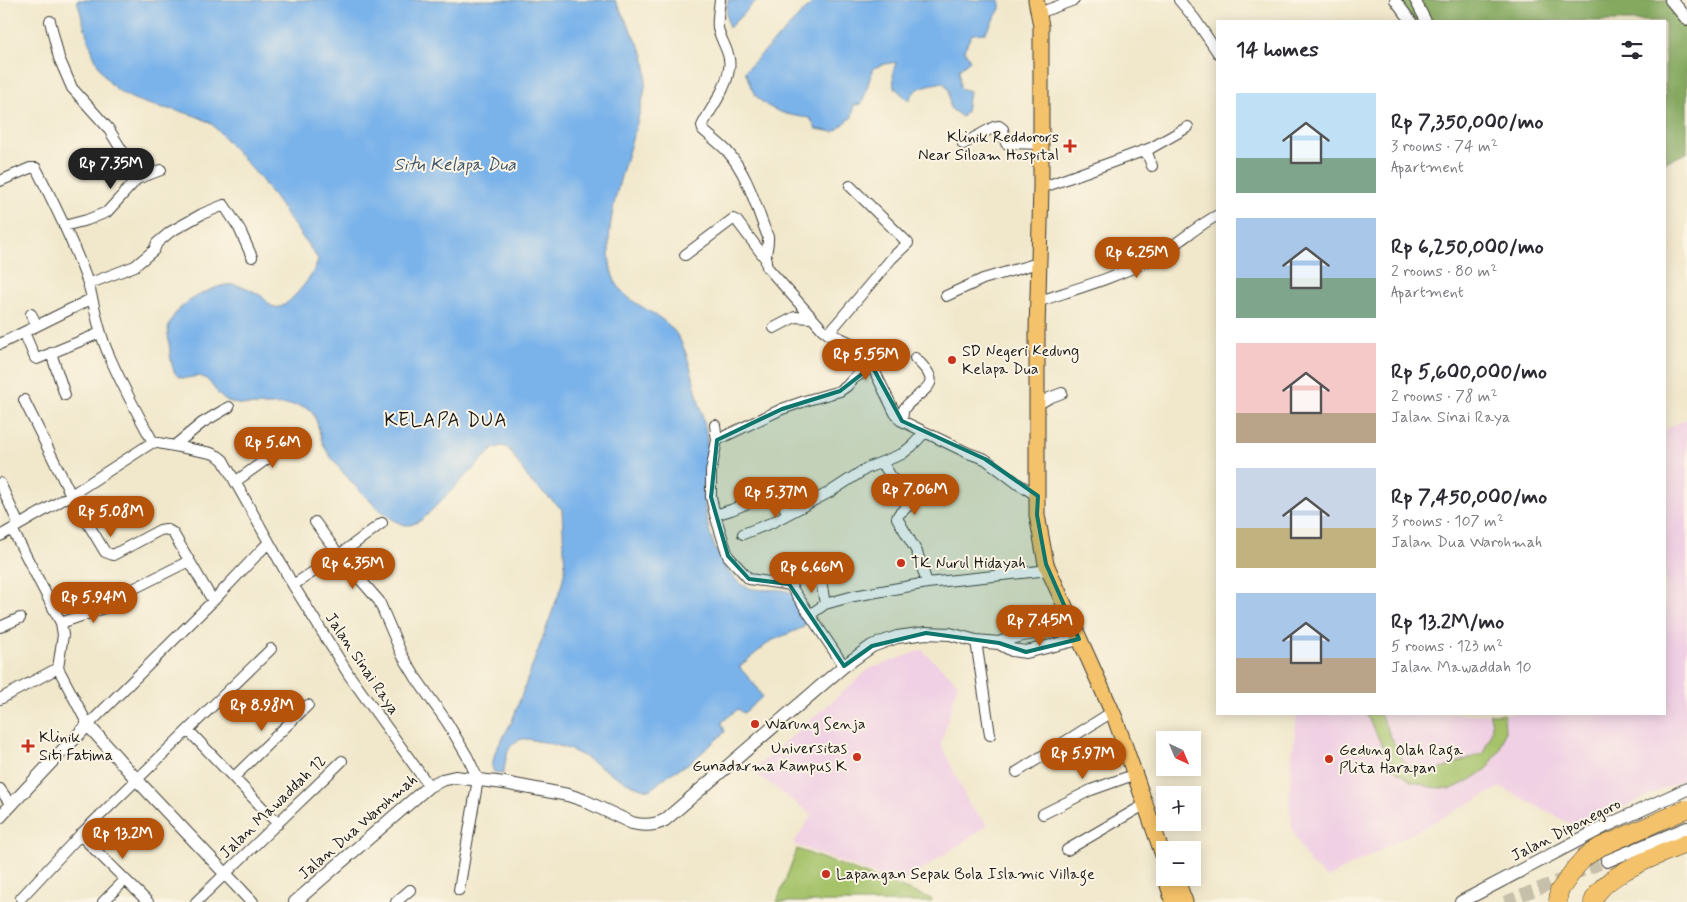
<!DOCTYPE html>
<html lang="en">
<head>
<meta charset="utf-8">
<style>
	body { margin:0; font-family:Mynerve,sans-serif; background:#f2f2f3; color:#2b2b33; height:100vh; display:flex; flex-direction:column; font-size:19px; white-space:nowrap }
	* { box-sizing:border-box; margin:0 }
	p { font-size:16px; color:#7c7c81 }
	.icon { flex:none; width:28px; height:28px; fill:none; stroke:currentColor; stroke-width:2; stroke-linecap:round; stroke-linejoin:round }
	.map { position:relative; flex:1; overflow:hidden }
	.side { position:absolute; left:1216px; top:20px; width:450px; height:695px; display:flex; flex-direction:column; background:#fff; border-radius:0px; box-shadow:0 2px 12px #0003 }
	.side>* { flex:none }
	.needle { width:32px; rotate:136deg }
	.buttons { position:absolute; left:1156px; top:731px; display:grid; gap:10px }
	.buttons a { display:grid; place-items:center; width:45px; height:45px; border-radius:0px; background:#fff; box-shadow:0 2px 12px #0003; font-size:25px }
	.price { position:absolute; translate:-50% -42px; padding:0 11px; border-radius:18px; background:#b45309; color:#fff; font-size:16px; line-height:32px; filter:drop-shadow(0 1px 2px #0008) }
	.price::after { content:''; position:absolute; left:50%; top:30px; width:15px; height:11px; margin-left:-8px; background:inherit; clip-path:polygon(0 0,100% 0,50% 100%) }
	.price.current { background:#222; color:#fff }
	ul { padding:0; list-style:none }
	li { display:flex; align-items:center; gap:15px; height:125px; padding:0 20px }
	li span { display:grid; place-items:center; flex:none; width:140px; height:100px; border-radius:0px; color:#555 }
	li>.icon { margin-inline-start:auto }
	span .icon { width:60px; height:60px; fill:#fffc; stroke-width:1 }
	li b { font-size:21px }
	h2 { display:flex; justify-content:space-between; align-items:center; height:60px; padding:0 20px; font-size:21px }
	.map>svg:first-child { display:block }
	.built { fill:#f0d0e4 }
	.green { fill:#a6c36a; stroke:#617043 }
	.forest { fill:#84a95e; stroke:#50623d }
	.water { fill:#7ab3ea; stroke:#4b6883 }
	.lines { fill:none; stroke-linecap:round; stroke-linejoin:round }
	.tertiary-tunnel { stroke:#c6bfa9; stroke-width:12; stroke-dasharray:12 6; stroke-linecap:butt }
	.minor-casing { stroke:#3c3b36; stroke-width:12 }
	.tertiary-casing { stroke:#3c3b36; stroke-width:14 }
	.primary-casing { stroke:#3c3b36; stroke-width:17 }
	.motorway-casing { stroke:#3c3b36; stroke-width:19 }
	.minor { stroke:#fff; stroke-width:10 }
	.tertiary { stroke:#fff; stroke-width:12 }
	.primary { stroke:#f4c26a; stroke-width:15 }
	.motorway { stroke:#f4c26a; stroke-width:18 }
	.motorway-bridge-casing { stroke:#3c3b36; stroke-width:19; stroke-linecap:butt }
	.motorway-bridge { stroke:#f4c26a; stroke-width:18 }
	.marked { fill:#0f766e; fill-opacity:0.2; stroke:#0f766e; stroke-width:4; stroke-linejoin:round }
	.poi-dot { fill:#c8321e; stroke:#fcf5e5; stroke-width:2 }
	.labels { text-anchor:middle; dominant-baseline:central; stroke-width:4; stroke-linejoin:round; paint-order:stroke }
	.poi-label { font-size:16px; fill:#1c1c1c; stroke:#fcf5e5; text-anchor:start }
	.street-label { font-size:16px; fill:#1c1c1c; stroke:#fcf5e5 }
	.water-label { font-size:18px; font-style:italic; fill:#42586e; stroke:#fcf5e5 }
	.quarter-label { font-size:19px; letter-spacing:1px; fill:#1c1c1c; stroke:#fcf5e5 }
</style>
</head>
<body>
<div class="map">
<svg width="1687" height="902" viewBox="0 0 1687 902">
	<rect width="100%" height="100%" fill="#fcf5e5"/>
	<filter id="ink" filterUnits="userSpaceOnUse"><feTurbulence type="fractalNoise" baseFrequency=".02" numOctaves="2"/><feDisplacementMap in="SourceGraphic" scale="10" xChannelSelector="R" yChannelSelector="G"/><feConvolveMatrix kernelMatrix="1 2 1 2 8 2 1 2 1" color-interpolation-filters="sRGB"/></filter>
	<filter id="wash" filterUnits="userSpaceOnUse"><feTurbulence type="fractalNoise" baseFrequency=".0096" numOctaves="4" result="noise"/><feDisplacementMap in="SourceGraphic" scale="20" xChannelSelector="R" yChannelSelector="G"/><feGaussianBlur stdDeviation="1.12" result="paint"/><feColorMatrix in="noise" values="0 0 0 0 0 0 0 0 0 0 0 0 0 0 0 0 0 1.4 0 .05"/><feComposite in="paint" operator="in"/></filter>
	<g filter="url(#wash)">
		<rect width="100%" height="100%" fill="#f1e8cc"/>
		<path class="built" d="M 1687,419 L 1687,778 L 1578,828 L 1501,787 L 1327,878 L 1310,863 L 1300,846 L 1293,831 L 1289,807 L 1290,773 L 1297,714 L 1665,714 L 1665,429 Z
			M 922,650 L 958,683 L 941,744 L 970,806 L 988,825 L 901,884 L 793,844 L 812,815 L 752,771 L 869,669 Z"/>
		<path class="green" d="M 1366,714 L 1380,714 L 1400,756 L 1410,767 L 1425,775 L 1483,753 C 1488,741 1496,727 1489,714 L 1504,714 L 1505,731 L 1500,749 L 1487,769 L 1472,779 L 1452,789 L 1430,787 L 1411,781 L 1395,770 Z
			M 797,849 L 932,899 L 931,902 L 777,902 Z"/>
		<path class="forest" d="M 1391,0 L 1666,0 L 1687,25 L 1687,153 L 1665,162 L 1665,21 L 1409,21 Z"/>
		<path class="water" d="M 77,0 L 615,0 L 643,53 C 651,75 642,101 637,123 C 625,165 604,220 610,263 C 615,308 661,306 679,338 C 690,358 694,384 700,406 C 703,418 707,431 707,443 C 708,462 703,480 704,499 C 706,529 717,565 741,584 C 758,596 784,583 794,596 C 797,600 798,605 801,609 C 804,615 806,621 804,627 L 771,641 L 741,665 L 740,668 L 755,685 L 762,697 L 745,712 L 743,713 L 738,709 L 723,721 L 722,723 L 725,732 L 698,756 L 686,765 L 668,775 L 650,790 C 627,786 608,771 588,759 C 572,749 556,744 537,741 C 528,739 520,736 512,745 C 505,752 506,764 503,774 L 494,772 L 492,767 L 495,752 L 512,721 L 561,588 L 565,569 L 562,509 L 530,481 L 509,449 C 503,445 500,446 493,449 L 423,519 C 416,523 410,527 402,524 C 382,518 334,466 324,446 C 318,434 319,417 308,408 C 284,400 253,410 229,402 C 218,398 214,385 205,378 C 197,373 187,381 179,377 C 172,373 171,359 170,352 C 170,345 167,337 168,330 C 171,307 202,292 221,286 C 235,282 250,288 261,296 C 268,301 272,311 282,306 C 293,301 318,270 318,259 L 261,179 L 213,125 C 198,114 178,111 159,107 C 144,103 126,98 114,87 C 93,68 85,27 77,0 Z
			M 728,0 L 757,0 L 729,28 L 726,15 Z
			M 815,0 L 1000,0 L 1000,9 L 985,33 L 972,34 L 964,50 L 970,60 L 959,69 L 960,88 L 969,91 L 966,111 L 962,117 L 950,108 L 949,90 L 943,82 C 930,85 913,86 909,101 L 894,87 L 893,72 L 896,62 L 885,64 L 873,68 L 862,104 L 854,105 L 852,117 L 834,132 L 816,129 L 810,118 C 790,116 766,111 754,93 C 750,87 748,78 745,71 Z"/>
	</g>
	<g filter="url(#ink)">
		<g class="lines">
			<path class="tertiary-tunnel" d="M 1505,902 L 1607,861"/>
			<g class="minor-casing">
				<path id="minor" d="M 720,0 C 719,9 717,19 718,28 C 721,42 732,54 729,69 C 726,91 711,107 702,126 L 703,130 C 711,137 720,144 727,151 C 749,176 756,208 768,237 C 769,248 763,256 767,267 L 823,330 L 851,343 L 862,351 L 872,366 L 895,413 L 900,420 L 968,453 L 985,459 L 1018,484 L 1038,496
					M 1179,0 L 1195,19 L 1218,53
					M 1395,0 L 1411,21
					M 1415,0 L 1426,21
					M 1039,13 L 1074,0
					M 50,21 L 59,58 L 72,88 L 108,128 L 126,157 L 137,179
					M 963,144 L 994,127 L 999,126 L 1003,129 L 1006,143 L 1041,144
					M 1146,150 L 1152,166
					M 0,181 L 30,168 L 36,168 C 55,205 74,244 88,283 C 95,306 98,331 108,353 C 121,384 137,413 153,442
					M 1041,188 L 1151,148 L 1188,127
					M 64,226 L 87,220 L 107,212 L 137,179 L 161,170
					M 685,255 L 733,219 L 737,221 L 765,258
					M 88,284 L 135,266 L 154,250 L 157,243 L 170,232 L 202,214 L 224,205 L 239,228 L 252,257
					M 946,296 L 983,279 L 1038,263
					M 1037,302 C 1075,289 1114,278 1150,260 C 1174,248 1193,228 1218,215
					M 31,314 L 37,325
					M 774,328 L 795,317 L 812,318
					M 24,332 L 35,358 L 37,359 L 100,333
					M 828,334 L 892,258 L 908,243 L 850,186
					M 0,344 L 91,299
					M 51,353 L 65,395
					M 24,400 L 71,495 L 105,552 L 113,555 L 160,530 L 166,529 L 173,533 L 213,601
					M 1037,405 L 1049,398 L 1062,393
					M 902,421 C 903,418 902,413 904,409 C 909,399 935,388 930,377 C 928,370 920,363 915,358
					M 715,425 L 717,440 L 711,472 L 711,497 L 715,515 L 728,556 L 749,579 L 790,585 L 844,666
					M 717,440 L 782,409 L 808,400 L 840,391 L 847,386 L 853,379 L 872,366
					M 174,446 L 202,423 L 229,407
					M 882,462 L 908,504 L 908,506 L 899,514 L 897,518 L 917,552 L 927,583
					M 235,482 L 297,437
					M 0,483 L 19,525
					M 715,515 L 731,510 L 773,493 L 778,495 L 788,514 L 830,492 L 867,468 L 902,454 L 912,446 L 925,432
					M 382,523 L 339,555 L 379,601 L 402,655 L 416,678 L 447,722 L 467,756 L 478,779 L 459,890
					M 12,529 L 61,623 L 63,635 L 58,668 L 88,725 L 213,601 L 269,542
					M 743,534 L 771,523 L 788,514
					M 0,536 L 71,495 L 153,442 L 211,453 L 218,456 L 223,460 L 293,585 L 349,675 L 429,786
					M 818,563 L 825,604
					M 293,585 L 339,555 L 315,522
					M 131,590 L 189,561
					M 810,615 L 825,604 L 854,596 L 927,583 L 1049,570
					M 61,623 L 118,603
					M 0,627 L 20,618
					M 976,641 L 990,735
					M 0,699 L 58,668
					M 188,730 L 278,824
					M 1017,772 L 1112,712
					M 234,777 L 308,705
					M 0,789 L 11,805
					M 1043,814 L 1091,790 L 1136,774
					M 80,835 L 148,902
					M 1067,850 L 1144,805
					M 21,898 L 80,835 L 271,649
					M 103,902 L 125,880
					M 196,902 L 342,761
					M 396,902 L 410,890"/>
			</g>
			<g class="tertiary-casing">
				<path id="tertiary" d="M 1671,0 L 1687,19
					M 999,643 L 1014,637 L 1072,625
					M 0,817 L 60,753 L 88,725 L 137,780 L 252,902
					M 1607,861 L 1687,828
					M 295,902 L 429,786 L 442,780 L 455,777 L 504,783 L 568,795 L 583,800 L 632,823 C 644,826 654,826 665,820 L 844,666 L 872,646 L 897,637 L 926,633 L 950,634 L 976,641 L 999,643 L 1012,650 L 1026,652 L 1079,639
					M 1461,902 L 1606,826 L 1687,789"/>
			</g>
			<g class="primary-casing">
				<path id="primary" d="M 1036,0 L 1041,26 L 1041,188 L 1037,330 L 1037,515 L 1046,564 L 1115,718 L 1165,861
					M 1166,878 L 1173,902
					M 1176,878 L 1185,902"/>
			</g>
			<g class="motorway-casing">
				<path id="motorway" d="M 1593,902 C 1602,873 1662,855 1687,843"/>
			</g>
			<use href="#minor" class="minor"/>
			<use href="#tertiary" class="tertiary"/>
			<use href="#primary" class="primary"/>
			<use href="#motorway" class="motorway"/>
			<g class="motorway-bridge-casing">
				<path id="motorway-bridge" d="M 1558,902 L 1559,891 L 1576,867 L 1585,857 L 1600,847 L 1687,809"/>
			</g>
			<use href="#motorway-bridge" class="motorway-bridge"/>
		</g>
	</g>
	<path class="marked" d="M 872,366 L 902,421 L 985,459 L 1038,496 L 1037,515 L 1046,564 L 1079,639 L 1026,652 L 999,643 L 926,633 L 872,646 L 844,666 L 789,584 L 749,579 L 728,556 L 711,497 L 717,440 L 782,409 L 840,391 Z"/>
	<g class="poi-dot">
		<path d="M1067.5 138.5h5v5h5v5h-5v5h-5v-5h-5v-5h5z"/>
		<circle cx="952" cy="360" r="5"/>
		<circle cx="901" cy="563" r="5"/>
		<circle cx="755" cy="724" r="5"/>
		<path d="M25.5 738.5h5v5h5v5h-5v5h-5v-5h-5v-5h5z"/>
		<circle cx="857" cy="757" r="5"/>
		<circle cx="1329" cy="759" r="5"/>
		<circle cx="826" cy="874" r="5"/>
	</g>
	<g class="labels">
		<g class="poi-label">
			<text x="1059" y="137" text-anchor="end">Klinik Reddorors<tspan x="1059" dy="18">Near Siloam Hospital</tspan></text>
			<text x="962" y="351">SD Negeri Kedung<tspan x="962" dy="18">Kelapa Dua</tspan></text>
			<text x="911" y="563">TK Nurul Hidayah</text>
			<text x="765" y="724">Warung Senja</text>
			<text x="39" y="737">Klinik<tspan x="39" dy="18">Siti Fatima</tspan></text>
			<text x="847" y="748" text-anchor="end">Universitas<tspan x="847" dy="18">Gunadarma Kampus K</tspan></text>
			<text x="1339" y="750">Gedung Olah Raga<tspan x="1339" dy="18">Plita Harapan</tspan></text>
			<text x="836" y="874">Lapangan Sepak Bola Islamic Village</text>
		</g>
		<g class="street-label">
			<text transform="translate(362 664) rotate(56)">Jalan Sinai Raya</text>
			<text transform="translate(273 807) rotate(-44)">Jalan Mawaddah 12</text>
			<text transform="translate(358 827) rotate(-41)">Jalan Dua Warohmah</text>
			<text transform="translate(1566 830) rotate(-27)">Jalan Diponegoro</text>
		</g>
		<g class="water-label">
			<text x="455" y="165">Situ Kelapa Dua</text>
		</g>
		<g class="quarter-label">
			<text x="446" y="420">KELAPA DUA</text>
		</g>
	</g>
</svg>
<div class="buttons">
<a><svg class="needle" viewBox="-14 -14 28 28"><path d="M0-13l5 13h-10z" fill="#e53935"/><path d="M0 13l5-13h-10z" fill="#7c7c81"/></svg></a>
<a>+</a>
<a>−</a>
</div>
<b class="price current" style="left:111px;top:190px">Rp 7.35M</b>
<b class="price" style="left:1137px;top:279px">Rp 6.25M</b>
<b class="price" style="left:866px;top:381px">Rp 5.55M</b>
<b class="price" style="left:273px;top:469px">Rp 5.6M</b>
<b class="price" style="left:915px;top:516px">Rp 7.06M</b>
<b class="price" style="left:776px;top:519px">Rp 5.37M</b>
<b class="price" style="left:111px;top:538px">Rp 5.08M</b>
<b class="price" style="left:353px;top:590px">Rp 6.35M</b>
<b class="price" style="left:812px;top:594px">Rp 6.66M</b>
<b class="price" style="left:94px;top:624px">Rp 5.94M</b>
<b class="price" style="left:1040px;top:647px">Rp 7.45M</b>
<b class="price" style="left:262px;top:732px">Rp 8.98M</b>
<b class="price" style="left:1083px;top:780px">Rp 5.97M</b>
<b class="price" style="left:123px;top:860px">Rp 13.2M</b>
<section class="side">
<h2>14 homes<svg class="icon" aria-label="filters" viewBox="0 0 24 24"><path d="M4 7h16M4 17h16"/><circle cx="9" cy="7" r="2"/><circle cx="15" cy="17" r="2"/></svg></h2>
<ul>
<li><span style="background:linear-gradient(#bfe0f5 65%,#7fa58c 0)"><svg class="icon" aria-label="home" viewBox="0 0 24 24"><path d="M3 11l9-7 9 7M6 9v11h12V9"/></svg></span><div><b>Rp 7,350,000/mo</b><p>3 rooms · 74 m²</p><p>Apartment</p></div></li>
<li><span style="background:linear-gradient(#a9c7e8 60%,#7fa58c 0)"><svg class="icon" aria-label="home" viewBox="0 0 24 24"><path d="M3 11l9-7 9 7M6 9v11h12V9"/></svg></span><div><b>Rp 6,250,000/mo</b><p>2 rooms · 80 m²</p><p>Apartment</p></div></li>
<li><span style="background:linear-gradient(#f6c9c9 70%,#b9a48a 0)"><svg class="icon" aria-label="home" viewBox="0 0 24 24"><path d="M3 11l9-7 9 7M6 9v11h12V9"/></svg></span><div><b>Rp 5,600,000/mo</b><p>2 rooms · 78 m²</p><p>Jalan Sinai Raya</p></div></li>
<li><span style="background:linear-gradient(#c9d6e8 60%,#c2b280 0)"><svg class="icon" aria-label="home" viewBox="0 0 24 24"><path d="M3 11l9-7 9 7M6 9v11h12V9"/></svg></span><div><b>Rp 7,450,000/mo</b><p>3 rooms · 107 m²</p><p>Jalan Dua Warohmah</p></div></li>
<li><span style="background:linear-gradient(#a9c7e8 65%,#b9a48a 0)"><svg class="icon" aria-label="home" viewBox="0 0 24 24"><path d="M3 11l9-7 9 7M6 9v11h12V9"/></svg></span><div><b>Rp 13.2M/mo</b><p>5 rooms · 123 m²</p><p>Jalan Mawaddah 10</p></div></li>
</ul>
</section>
</div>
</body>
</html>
